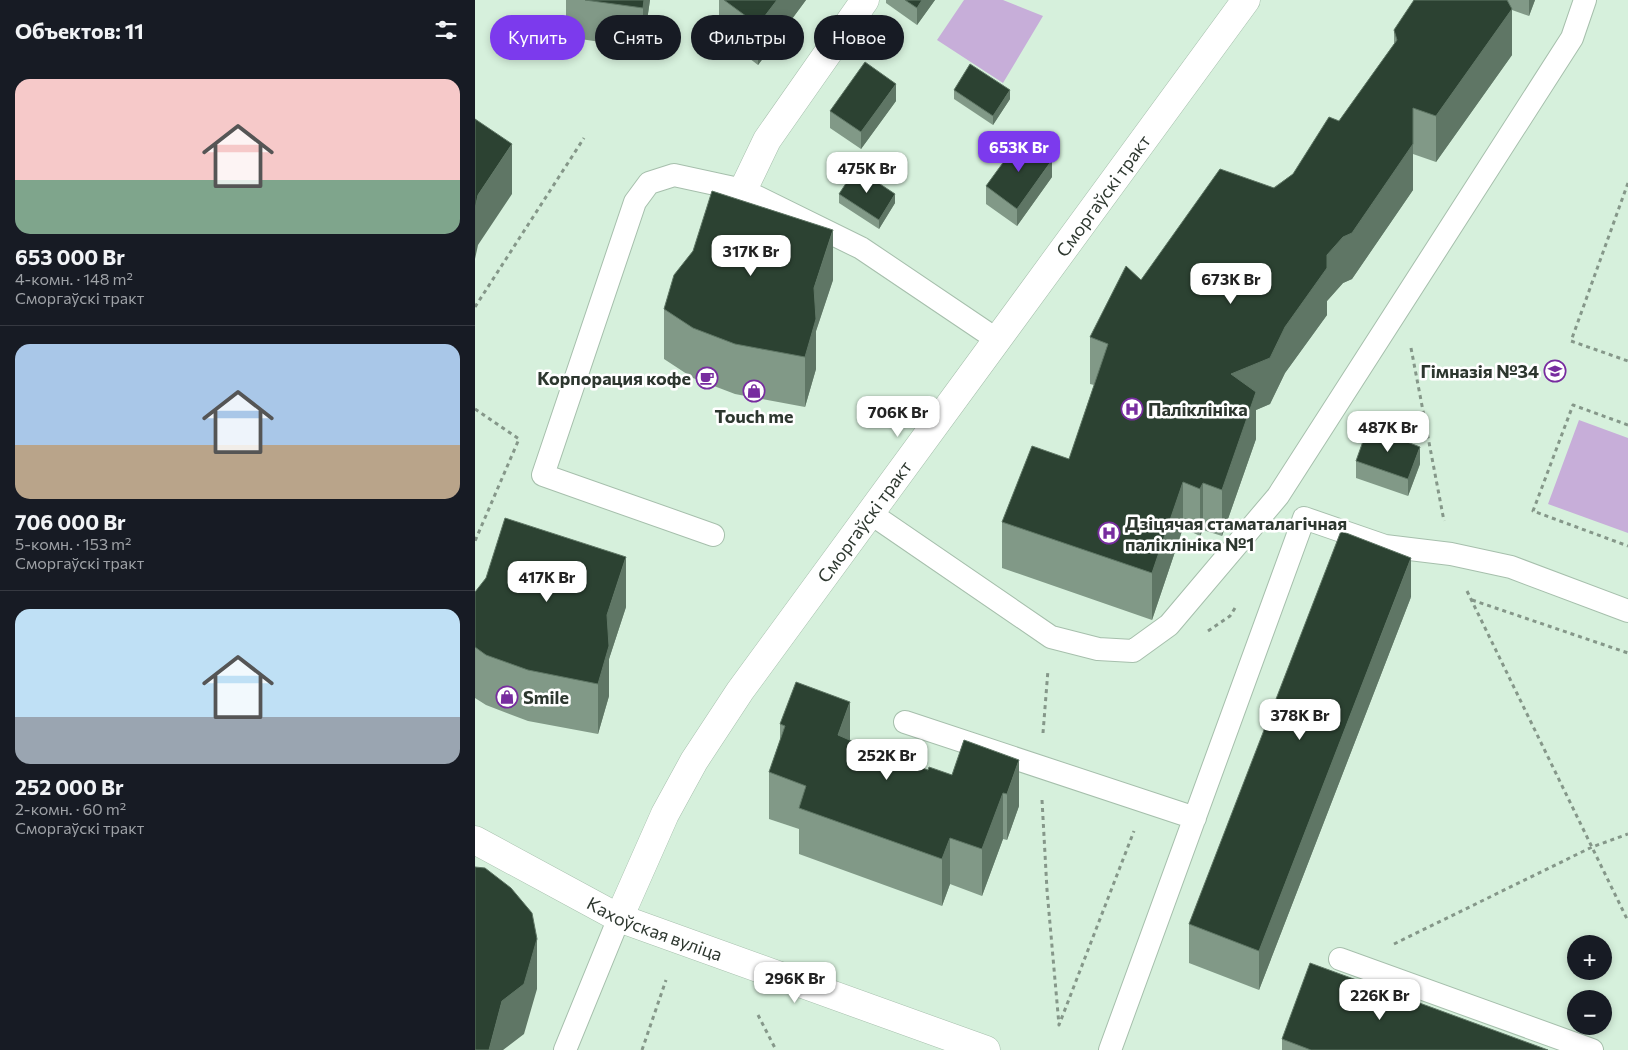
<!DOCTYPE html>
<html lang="ru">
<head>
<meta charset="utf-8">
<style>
	body { margin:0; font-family:Commissioner,sans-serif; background:#242831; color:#f1f3f6; height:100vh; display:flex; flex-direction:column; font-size:19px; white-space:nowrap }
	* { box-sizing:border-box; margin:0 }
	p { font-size:16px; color:#9ea1a6 }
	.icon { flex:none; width:28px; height:28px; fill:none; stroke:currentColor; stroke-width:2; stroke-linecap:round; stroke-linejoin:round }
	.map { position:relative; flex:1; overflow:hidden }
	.drawer { display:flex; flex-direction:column; background:#171b24; width:475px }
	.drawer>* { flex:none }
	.banner { position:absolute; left:15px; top:15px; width:475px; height:45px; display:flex; gap:10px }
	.fabs { position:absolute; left:1092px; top:935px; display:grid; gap:10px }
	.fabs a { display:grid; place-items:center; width:45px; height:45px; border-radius:50%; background:#171b24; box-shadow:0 2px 8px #0003; font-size:25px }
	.price { position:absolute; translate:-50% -42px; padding:0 11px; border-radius:10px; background:#fff; color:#222; font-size:16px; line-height:32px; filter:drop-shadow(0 1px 2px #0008) }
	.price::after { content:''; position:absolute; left:50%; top:30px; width:15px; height:11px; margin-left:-8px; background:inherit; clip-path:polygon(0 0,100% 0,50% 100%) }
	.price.selected { background:#7c3aed; color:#fff }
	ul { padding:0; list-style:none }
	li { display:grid; align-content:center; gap:10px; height:265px; padding:0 15px }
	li+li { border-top:1px solid #363941 }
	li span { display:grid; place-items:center; height:155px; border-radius:15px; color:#555 }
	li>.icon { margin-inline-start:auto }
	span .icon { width:90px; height:90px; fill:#fffc; stroke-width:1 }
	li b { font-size:21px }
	h2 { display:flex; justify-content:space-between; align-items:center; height:60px; padding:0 15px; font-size:21px }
	.tag { padding:0 18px; border-radius:22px; background:#171b24; box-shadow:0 2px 8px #0003; font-size:18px; line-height:45px }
	.tag.selected { background:#7c3aed; color:#fff }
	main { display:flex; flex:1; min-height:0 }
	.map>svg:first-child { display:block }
	.green { fill:#c7aed9 }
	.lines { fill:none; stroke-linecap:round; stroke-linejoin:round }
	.lane-casing { stroke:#a6bfac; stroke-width:24 }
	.street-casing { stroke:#a6bfac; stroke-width:29 }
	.secondary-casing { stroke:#a6bfac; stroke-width:29 }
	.path { stroke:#859789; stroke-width:3; stroke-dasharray:4 4; stroke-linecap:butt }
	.lane { stroke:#fff; stroke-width:22 }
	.street { stroke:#fff; stroke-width:28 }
	.secondary { stroke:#fff; stroke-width:28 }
	.wall { fill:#819987 }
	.shaded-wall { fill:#5f7665 }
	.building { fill:#2c4232; stroke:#5f7665 }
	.labels { text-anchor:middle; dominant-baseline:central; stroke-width:5; stroke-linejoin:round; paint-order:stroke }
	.street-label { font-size:18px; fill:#2d372f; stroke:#fff }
	.poi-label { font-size:18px; font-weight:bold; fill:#2d372f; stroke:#fff; text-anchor:start }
</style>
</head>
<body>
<main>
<section class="drawer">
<h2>Объектов: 11<svg class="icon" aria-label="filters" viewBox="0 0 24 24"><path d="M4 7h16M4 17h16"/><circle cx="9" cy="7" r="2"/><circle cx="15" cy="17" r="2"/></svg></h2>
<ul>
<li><span style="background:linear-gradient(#f6c9c9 65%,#7fa58c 0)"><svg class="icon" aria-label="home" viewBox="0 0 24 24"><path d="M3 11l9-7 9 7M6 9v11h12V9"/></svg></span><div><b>653 000 Br</b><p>4-комн. · 148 m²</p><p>Сморгаўскі тракт</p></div></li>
<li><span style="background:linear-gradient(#a9c7e8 65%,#b9a48a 0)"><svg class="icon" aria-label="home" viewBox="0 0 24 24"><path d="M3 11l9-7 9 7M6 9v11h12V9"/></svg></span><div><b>706 000 Br</b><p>5-комн. · 153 m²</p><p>Сморгаўскі тракт</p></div></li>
<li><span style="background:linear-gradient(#bfe0f5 70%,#9aa5b1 0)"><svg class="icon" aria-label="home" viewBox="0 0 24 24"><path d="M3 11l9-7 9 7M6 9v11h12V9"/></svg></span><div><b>252 000 Br</b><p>2-комн. · 60 m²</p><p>Сморгаўскі тракт</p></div></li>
</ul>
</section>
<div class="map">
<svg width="1153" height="1050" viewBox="0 0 1153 1050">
	<rect width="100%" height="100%" fill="#d6f0dc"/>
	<path class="green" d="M 489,0 L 528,0 L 568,16 L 528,83 L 462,40 Z
		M 1104,420 L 1153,438 L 1153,533 L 1073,504 Z"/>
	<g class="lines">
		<g class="lane-casing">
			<path id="lane" d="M 395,513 L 576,637 L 623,649 L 658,651 L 694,625 L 803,496 L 1097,38 L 1110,0
				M 238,535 L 68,475 L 160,202 L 174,183 L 199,175 L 268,190 L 386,248 L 521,339
				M 430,722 L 720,818
				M 865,959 L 1117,1050
				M 90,1050 L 144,918
				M 635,1050 L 829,518 L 910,546 L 976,554 L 1036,567 L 1153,611"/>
		</g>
		<g class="street-casing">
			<g id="street">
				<path d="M 268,190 L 292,140 L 390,0"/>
				<path id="s1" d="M 144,918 L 190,814 L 219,761 L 265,691 L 771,0"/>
			</g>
		</g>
		<g class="secondary-casing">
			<g id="secondary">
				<path id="s2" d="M 0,840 L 144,918 L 511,1050"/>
			</g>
		</g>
		<path class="path" d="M 1153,183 L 1096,341 L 1153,361
			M 0,307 L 109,138
			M 936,348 L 969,521
			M 0,409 L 44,439 L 0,541
			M 1153,425 L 1098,405 L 1058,511 L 1153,546
			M 992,591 L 1153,921
			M 997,600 L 1153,653
			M 733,631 L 755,616 L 760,608
			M 568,733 L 573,670
			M 567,800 L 572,890 L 584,1025 L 659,831
			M 919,944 L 1117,847 L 1153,834
			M 283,1015 L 301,1050
			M 167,1050 L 191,980"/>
		<use href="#lane" class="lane"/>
		<use href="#street" class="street"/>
		<use href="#secondary" class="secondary"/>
	</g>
	<path class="wall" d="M 91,0 L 175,0 L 168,48 L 91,37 Z
		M 244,0 L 331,0 L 283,65 L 244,35 Z
		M 411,0 L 460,0 L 442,25 L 411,3 Z
		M 939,0 L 1060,0 L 1054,16 L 1037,10 L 1037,55 L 961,162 L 938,154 L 938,190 L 877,279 L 868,283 L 852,301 L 852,315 L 810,373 L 795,404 L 781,410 L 781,439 L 747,536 L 728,530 L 725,536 L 708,528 L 677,620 L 527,568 L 527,522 L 594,459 L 619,385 L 615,384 L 615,337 L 666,280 L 818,174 L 864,121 L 919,44 L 919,30 Z
		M 479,90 L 535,99 L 518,125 L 479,99 Z
		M 421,101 L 386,149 L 355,128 L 355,111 Z
		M 577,177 L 542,226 L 511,204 L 511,186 Z
		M 364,194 L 420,203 L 404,229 L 364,203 Z
		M 358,280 L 341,331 L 341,369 L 330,407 L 260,394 L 218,378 L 189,359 L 189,309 Z
		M 881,461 L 945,464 L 933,496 L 881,478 Z
		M 0,592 L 151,607 L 134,659 L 134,696 L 123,734 L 53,721 L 11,705 L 0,698 Z
		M 936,597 L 784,990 L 714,963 L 714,924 Z
		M 305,724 L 375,740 L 386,747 L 453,770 L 477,775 L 489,740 L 544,806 L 532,840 L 528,839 L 507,896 L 475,884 L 467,906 L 324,854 L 324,829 L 294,819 L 294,772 L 305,740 Z
		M 807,1039 L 1073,1050 L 807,1050 Z"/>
	<path class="shaded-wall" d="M 169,0 L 175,0 L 168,48 L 168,8 Z
		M 302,0 L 331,0 L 283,65 L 283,25 Z
		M 447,0 L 460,0 L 442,25 L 442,8 Z
		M 1054,0 L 1060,0 L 1054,16 Z
		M 1037,9 L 1037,55 L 961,162 L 961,116 Z
		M 421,84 L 421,101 L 386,149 L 386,132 Z
		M 535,90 L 535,99 L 518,125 L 518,116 Z
		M 37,144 L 37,194 L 3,245 L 0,259 L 0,209 L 3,195 Z
		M 938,144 L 938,190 L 877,279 L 868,283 L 852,301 L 852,315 L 810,373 L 795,404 L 781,410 L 781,439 L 747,536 L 747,490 L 756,374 L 810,327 L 852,255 Z
		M 577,160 L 577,177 L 542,226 L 542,209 Z
		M 420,194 L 420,203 L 404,229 L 404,220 Z
		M 358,230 L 358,280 L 341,331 L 341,369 L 330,407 L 330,357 L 339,288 Z
		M 945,447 L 945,464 L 933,496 L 933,479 Z
		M 708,482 L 708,528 L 677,620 L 677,573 Z
		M 728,483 L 728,530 L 725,536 L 725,489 Z
		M 151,557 L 151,607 L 134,659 L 134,696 L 123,734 L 123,684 L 132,615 Z
		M 936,558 L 936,597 L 784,990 L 784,951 Z
		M 375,702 L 375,748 L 363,735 Z
		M 544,760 L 544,806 L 532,840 L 532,794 Z
		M 528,793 L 528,839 L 507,896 L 507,849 Z
		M 475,838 L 475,884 L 467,906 L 467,859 Z
		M 62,939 L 62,989 L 49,1034 L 28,1050 L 14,1050 L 27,1001 Z"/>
	<path class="building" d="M 110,0 L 169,0 L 168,8 Z
		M 249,0 L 302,0 L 283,25 Z
		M 430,0 L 447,0 L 442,8 Z
		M 939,0 L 1032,0 L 1037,9 L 961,116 L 938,108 L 938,144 L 877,233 L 868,237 L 852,255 L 852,268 L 810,327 L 795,358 L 756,374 L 781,392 L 747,490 L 728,483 L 725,489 L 708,482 L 677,573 L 527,522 L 557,446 L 594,459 L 633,344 L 615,337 L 651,266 L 666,280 L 745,169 L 799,188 L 818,174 L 854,117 L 864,121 L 922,40 L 919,30 Z
		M 390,62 L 421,84 L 386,132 L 355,111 Z
		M 495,64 L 535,90 L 518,116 L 479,90 Z
		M 0,119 L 37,144 L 3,195 L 0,209 Z
		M 546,138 L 577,160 L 542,209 L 511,186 Z
		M 381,168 L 420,194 L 404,220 L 364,194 Z
		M 237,191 L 358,230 L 339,288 L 341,319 L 330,357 L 260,344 L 218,328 L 189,309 L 199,275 L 218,251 Z
		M 893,427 L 945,447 L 933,479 L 881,461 Z
		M 30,518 L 151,557 L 132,615 L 134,646 L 123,684 L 53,670 L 11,655 L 0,647 L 0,592 L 11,578 Z
		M 866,531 L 936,558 L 784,951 L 714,924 Z
		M 321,682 L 375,702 L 363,735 L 386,745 L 385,746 L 453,770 L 454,767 L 477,775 L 489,740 L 544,760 L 532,794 L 528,793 L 507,849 L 475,838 L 467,859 L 324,808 L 331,786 L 294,772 L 310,726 L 305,724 Z
		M 0,867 L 10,868 L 36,888 L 57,913 L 62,939 L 49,984 L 27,1001 L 14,1050 L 0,1050 Z
		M 835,963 L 1073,1050 L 836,1050 L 807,1039 Z"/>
	<defs>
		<g id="school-ring" transform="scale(1.125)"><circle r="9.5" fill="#fff" stroke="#772c9f" stroke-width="1.5"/><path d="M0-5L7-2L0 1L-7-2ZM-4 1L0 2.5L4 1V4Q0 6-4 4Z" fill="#772c9f"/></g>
		<g id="cafe-ring" transform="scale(1.125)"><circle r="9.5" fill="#fff" stroke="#772c9f" stroke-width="1.5"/><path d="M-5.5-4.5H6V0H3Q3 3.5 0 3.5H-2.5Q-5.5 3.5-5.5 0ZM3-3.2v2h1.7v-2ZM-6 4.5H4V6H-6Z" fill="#772c9f"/></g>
		<g id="shop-ring" transform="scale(1.125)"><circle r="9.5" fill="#fff" stroke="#772c9f" stroke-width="1.5"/><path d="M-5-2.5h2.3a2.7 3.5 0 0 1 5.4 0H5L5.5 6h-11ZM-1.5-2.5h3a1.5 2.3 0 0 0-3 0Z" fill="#772c9f"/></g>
		<g id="hospital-ring" transform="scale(1.125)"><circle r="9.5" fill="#fff" stroke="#772c9f" stroke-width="1.5"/><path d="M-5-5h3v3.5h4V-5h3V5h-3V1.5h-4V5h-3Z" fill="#772c9f"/></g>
	</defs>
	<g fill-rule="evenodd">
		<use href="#school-ring" x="1080" y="371"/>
		<use href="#cafe-ring" x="232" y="378"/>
		<use href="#shop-ring" x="279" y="391"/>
		<use href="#hospital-ring" x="657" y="409"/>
		<use href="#hospital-ring" x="634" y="533"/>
		<use href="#shop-ring" x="32" y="697"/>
	</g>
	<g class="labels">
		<g class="street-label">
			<text stroke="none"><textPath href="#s1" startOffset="872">Сморгаўскі тракт</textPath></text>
			<text stroke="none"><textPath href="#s1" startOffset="468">Сморгаўскі тракт</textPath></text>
			<text stroke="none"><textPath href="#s2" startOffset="201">Кахоўская вуліца</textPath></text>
		</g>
		<g class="poi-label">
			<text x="1064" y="371" text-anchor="end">Гімназія №34</text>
			<text x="216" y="378" text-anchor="end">Корпорация кофе</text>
			<text x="673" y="409">Паліклініка</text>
			<text x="279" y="416" text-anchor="middle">Touch me</text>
			<text x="650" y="523">Дзіцячая стаматалагічная<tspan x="650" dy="21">паліклініка №1</tspan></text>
			<text x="48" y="697">Smile</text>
		</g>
	</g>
</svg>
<div class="fabs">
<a>+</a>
<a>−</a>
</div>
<b class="price selected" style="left:544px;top:173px">653K Br</b>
<b class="price" style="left:392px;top:194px">475K Br</b>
<b class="price" style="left:276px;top:277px">317K Br</b>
<b class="price" style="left:756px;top:305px">673K Br</b>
<b class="price" style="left:423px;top:438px">706K Br</b>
<b class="price" style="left:913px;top:453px">487K Br</b>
<b class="price" style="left:72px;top:603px">417K Br</b>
<b class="price" style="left:825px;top:741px">378K Br</b>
<b class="price" style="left:412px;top:781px">252K Br</b>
<b class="price" style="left:320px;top:1004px">296K Br</b>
<b class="price" style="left:905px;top:1021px">226K Br</b>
<div class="banner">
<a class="tag selected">Купить</a>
<a class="tag">Снять</a>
<a class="tag">Фильтры</a>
<a class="tag">Новое</a>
</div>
</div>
</main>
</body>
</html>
